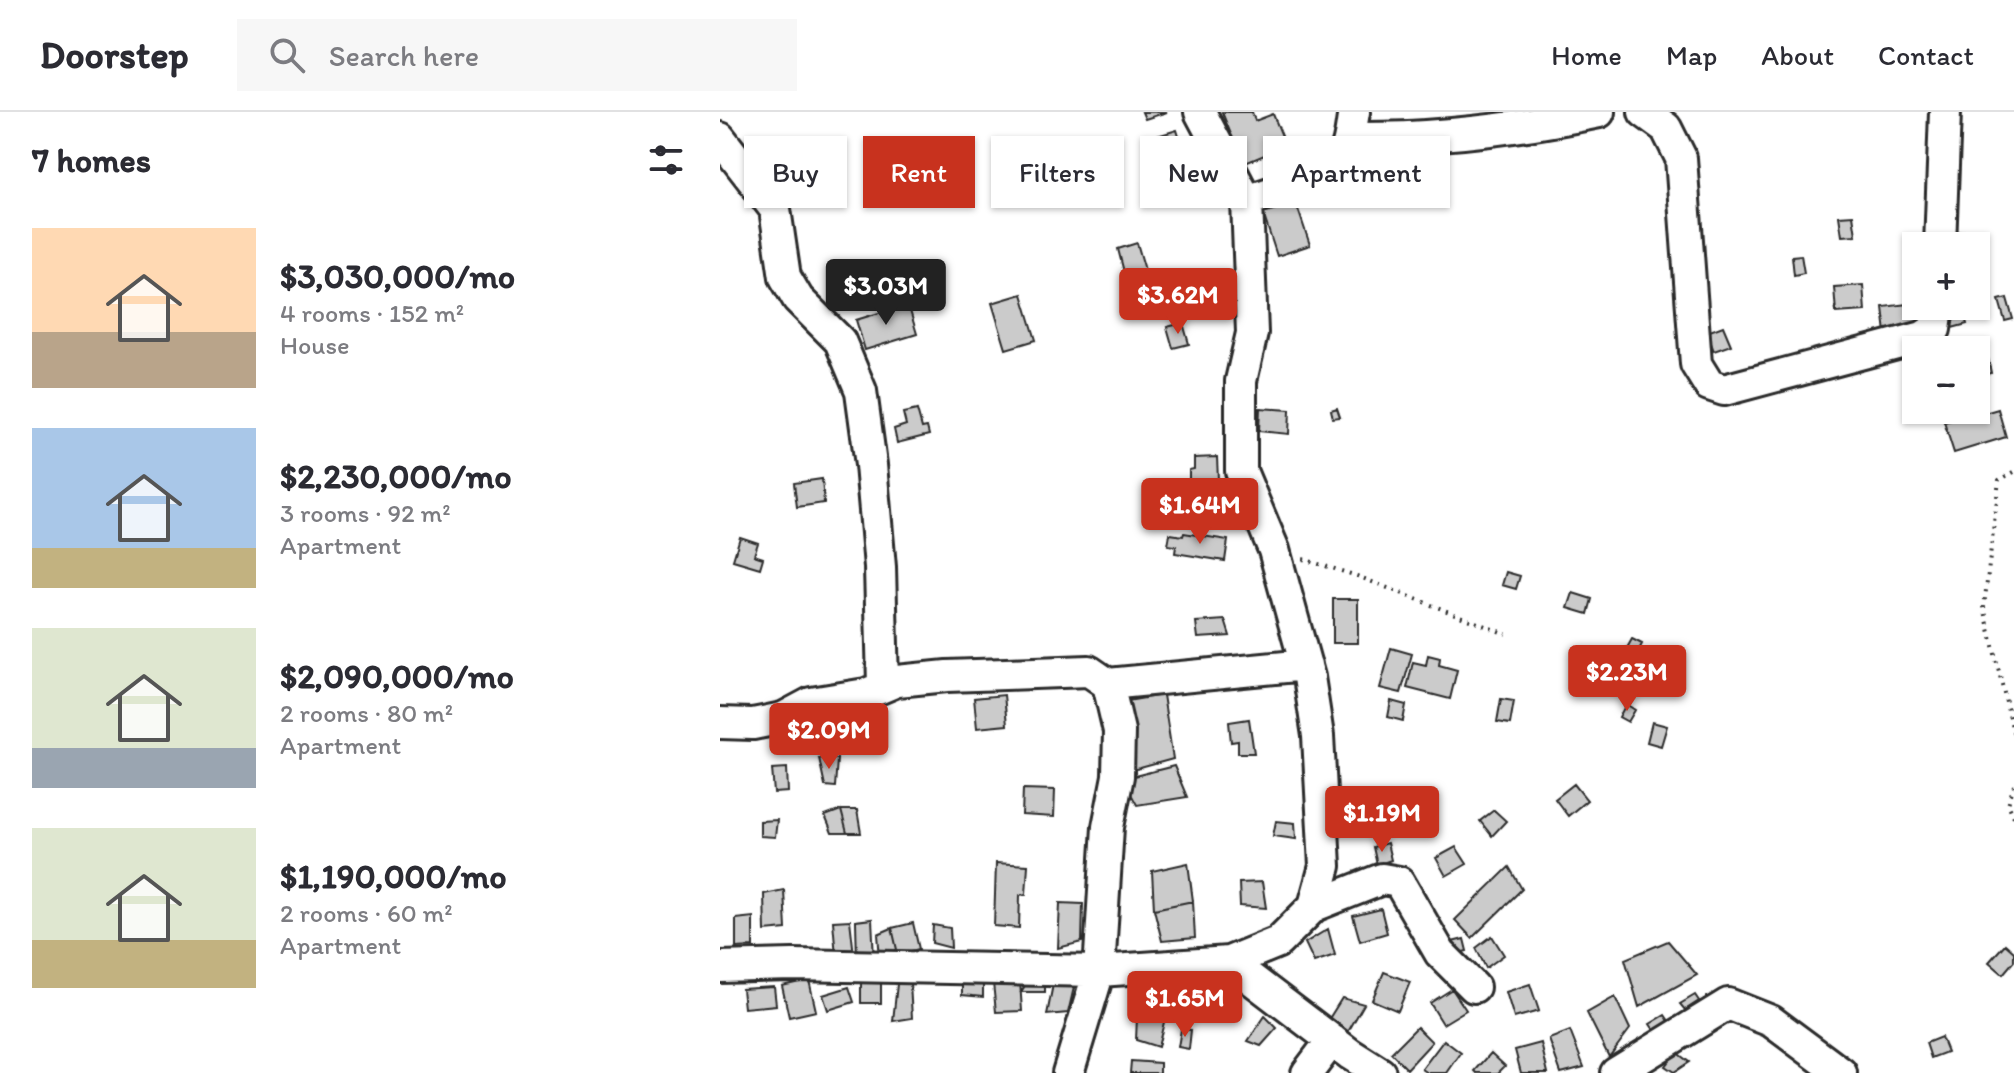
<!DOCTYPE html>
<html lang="en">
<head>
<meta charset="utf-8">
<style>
	body { margin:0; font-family:Itim,sans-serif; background:#f7f7f7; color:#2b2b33; height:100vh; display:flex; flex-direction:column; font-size:30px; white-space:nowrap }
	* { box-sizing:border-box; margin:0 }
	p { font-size:26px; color:#7c7c81 }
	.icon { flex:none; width:44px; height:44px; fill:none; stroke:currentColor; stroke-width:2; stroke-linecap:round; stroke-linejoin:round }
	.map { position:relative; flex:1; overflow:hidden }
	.details { display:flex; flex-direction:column; background:#fff; width:720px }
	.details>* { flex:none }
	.guide { position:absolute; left:24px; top:24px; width:760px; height:72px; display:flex; gap:16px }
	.controls { position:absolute; left:1182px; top:120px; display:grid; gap:16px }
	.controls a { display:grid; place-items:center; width:88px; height:88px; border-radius:0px; background:#fff; box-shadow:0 2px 6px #0004; font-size:40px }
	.price { position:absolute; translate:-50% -68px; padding:0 18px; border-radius:8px; background:#c8321e; color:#fff; font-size:26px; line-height:52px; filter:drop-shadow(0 2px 4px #0008) }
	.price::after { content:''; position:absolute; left:50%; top:48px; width:24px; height:18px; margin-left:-12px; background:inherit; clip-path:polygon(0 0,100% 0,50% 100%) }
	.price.on { background:#222; color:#fff }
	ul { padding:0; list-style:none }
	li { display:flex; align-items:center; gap:24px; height:200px; padding:0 32px }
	li span { display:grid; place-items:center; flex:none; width:224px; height:160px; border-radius:0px; color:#555 }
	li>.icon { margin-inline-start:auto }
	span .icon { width:96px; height:96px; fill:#fffc; stroke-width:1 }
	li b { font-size:34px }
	h2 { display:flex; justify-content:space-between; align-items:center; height:96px; padding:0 32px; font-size:34px }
	.pill { padding:0 28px; border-radius:0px; background:#fff; box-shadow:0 2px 6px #0004; font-size:28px; line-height:72px }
	.pill.on { background:#c8321e; color:#fff }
	header { display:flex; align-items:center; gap:48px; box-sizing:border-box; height:112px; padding:0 40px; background:#fff; border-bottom:2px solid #e1e1e2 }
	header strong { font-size:38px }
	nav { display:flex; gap:44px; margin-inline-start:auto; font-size:28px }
	.search { width:560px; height:72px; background:#f7f7f7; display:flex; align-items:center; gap:20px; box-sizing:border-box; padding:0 28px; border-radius:0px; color:#7c7c81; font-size:30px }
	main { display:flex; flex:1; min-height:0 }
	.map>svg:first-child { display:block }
	.building { fill:#cbcbcb; stroke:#2b2b2b; stroke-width:2 }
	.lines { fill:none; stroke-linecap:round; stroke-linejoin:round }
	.minor-casing { stroke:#2b2b2b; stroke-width:36 }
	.path { stroke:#2b2b2b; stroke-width:4; stroke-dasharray:2 6; stroke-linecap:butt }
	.minor { stroke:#fff; stroke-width:30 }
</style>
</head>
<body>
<header>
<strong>Doorstep</strong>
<div class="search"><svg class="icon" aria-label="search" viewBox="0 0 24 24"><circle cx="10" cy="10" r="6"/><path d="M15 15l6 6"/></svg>Search here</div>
<nav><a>Home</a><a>Map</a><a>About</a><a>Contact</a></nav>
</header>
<main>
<section class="details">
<h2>7 homes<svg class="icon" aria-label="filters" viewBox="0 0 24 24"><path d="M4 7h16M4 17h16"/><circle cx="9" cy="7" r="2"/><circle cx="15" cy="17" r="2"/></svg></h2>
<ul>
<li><span style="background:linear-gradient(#ffd9b3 65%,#b9a48a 0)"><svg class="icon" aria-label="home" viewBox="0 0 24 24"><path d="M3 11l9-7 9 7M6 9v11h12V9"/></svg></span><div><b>$3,030,000/mo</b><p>4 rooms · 152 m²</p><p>House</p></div></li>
<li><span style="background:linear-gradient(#a9c7e8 75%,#c2b280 0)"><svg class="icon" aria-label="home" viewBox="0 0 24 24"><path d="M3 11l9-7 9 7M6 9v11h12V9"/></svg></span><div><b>$2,230,000/mo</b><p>3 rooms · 92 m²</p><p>Apartment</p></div></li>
<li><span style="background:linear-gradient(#dfe7d0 75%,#9aa5b1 0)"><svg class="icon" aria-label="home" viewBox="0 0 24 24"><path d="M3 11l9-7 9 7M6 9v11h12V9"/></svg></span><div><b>$2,090,000/mo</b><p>2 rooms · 80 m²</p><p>Apartment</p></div></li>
<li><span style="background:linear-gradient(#dfe7d0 70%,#c2b280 0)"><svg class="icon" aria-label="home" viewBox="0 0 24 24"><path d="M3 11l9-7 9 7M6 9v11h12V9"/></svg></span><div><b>$1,190,000/mo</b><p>2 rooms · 60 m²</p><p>Apartment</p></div></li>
</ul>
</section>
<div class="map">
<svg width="1294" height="961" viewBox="0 0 1294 961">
	<rect width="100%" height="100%" fill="#fff"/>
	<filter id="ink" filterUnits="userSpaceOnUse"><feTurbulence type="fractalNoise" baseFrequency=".0125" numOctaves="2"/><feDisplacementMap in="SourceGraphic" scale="16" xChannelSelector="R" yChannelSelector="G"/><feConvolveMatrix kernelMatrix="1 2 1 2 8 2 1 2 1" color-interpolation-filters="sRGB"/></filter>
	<g filter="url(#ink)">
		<path class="building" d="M 422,0 L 447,0 L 425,7 Z
			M 502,0 L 532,0 L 535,9 L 553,2 L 566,34 L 523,52 Z
			M 457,18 L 462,34 L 439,41 L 434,25 Z
			M 572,79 L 590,133 L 557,144 L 539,89 Z
			M 1133,103 L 1136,123 L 1122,124 L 1119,104 Z
			M 1243,119 L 1245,127 L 1233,131 L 1231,123 Z
			M 417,131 L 425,158 L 405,164 L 398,137 Z
			M 1199,131 L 1199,134 L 1196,134 L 1196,147 L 1189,148 L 1187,133 Z
			M 1081,143 L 1084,161 L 1074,163 L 1072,144 Z
			M 1196,151 L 1196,170 L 1188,171 L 1186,152 Z
			M 1143,173 L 1145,199 L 1116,201 L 1114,175 Z
			M 302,182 L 316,228 L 286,237 L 272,191 Z
			M 1287,186 L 1293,207 L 1285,209 L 1279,188 Z
			M 1196,191 L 1196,194 L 1200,194 L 1203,216 L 1166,221 L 1163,195 Z
			M 188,192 L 197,222 L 145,238 L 136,208 Z
			M 1242,196 L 1247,212 L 1232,216 L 1228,200 Z
			M 463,211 L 469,232 L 453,236 L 447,215 Z
			M 1003,214 L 1011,233 L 994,239 L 987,220 Z
			M 1268,246 L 1271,261 L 1256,264 L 1256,248 Z
			M 1256,286 L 1261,302 L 1278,297 L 1286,325 L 1234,341 L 1224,310 L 1231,308 L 1229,298 L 1256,298 Z
			M 540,296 L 570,298 L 569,322 L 539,319 Z
			M 617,296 L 620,305 L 613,306 L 611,298 Z
			M 197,298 L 202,316 L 207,315 L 209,323 L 177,331 L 174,317 L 186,313 L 183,301 Z
			M 497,345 L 498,368 L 469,369 L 469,358 L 474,357 L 474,346 Z
			M 102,367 L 104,391 L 77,395 L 74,371 Z
			M 454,396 L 454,411 L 433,411 L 433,397 Z
			M 464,421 L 508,428 L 505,449 L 455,441 L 456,434 L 448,433 L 450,422 L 463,424 Z
			M 20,425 L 38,431 L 34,443 L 43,446 L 40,456 L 13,448 Z
			M 786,460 L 800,464 L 796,477 L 782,473 Z
			M 853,481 L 872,487 L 868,502 L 848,496 Z
			M 613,487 L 638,487 L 638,531 L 613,531 Z
			M 505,508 L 510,524 L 478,526 L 476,510 Z
			M 912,527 L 922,532 L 917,542 L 907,536 Z
			M 671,536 L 692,542 L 681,581 L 660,576 Z
			M 708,543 L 720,546 L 719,553 L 737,558 L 730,587 L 687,576 L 693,550 L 706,553 Z
			M 284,583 L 287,613 L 257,616 L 254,586 Z
			M 443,583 L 453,647 L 413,658 L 407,589 Z
			M 781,587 L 794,589 L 790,612 L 777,610 Z
			M 671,589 L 686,593 L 683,609 L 668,605 Z
			M 906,592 L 915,598 L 908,610 L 899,605 Z
			M 529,607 L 534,641 L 518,641 L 518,629 L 511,630 L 509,610 Z
			M 932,610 L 947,614 L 941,634 L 927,630 Z
			M 149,617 L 150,628 L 160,625 L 163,633 L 137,639 L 132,622 Z
			M 99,646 L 117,647 L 115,675 L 105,674 Z
			M 454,654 L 467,685 L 417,693 L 403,667 Z
			M 67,656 L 68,680 L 54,681 L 52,657 Z
			M 854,672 L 867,688 L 848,704 L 835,687 Z
			M 303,677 L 335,678 L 334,705 L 302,703 Z
			M 121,698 L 137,698 L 141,721 L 127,721 Z
			M 121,698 L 127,721 L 112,721 L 105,704 Z
			M 774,698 L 786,709 L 772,724 L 760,709 Z
			M 57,708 L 55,725 L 40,724 L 40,709 Z
			M 556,709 L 575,711 L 576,727 L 553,724 Z
			M 667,731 L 671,748 L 657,753 L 653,735 Z
			M 736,735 L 747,752 L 726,764 L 716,746 Z
			M 276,751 L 308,753 L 306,782 L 300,783 L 299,816 L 274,814 Z
			M 468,751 L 473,789 L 434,797 L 432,759 Z
			M 789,755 L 802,777 L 752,826 L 735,808 Z
			M 542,770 L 546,796 L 520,794 L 519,771 Z
			M 64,778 L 66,817 L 45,819 L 44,782 Z
			M 473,789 L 475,826 L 442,829 L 434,797 Z
			M 340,791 L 363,792 L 362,830 L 338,836 Z
			M 661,797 L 667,821 L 640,829 L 633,804 Z
			M 33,805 L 33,835 L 16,836 L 16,807 Z
			M 152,807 L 154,847 L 137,849 L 136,809 Z
			M 130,808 L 134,843 L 116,844 L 113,809 Z
			M 193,811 L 199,837 L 178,842 L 172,816 Z
			M 213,813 L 230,816 L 231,836 L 212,831 Z
			M 172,816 L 178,842 L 160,846 L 158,822 Z
			M 608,817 L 615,843 L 594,850 L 585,831 Z
			M 772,824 L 784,843 L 766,856 L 756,836 Z
			M 744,827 L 747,839 L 731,843 L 728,831 Z
			M 948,829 L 977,863 L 919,895 L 905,847 Z
			M 1285,832 L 1294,840 L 1294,849 L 1283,862 L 1269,850 Z
			M 664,860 L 690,870 L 678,899 L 652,888 Z
			M 334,867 L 355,871 L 348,901 L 327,903 Z
			M 89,868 L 96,899 L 69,905 L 62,874 Z
			M 161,869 L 161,891 L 141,891 L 141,870 Z
			M 300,869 L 302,899 L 276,900 L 273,871 Z
			M 308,869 L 325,869 L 325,880 L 301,880 Z
			M 190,871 L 192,906 L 173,909 L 177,872 Z
			M 263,872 L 263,885 L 242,883 L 242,873 Z
			M 810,872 L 819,899 L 794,906 L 786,880 Z
			M 54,875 L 56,893 L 24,896 L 22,877 Z
			M 129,875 L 134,890 L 108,898 L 103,883 Z
			M 732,877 L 746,898 L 723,912 L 710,891 Z
			M 975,883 L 979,889 L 965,898 L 960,892 Z
			M 895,885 L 910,917 L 889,945 L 867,901 Z
			M 622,886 L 644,892 L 628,920 L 610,905 Z
			M 945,903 L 951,912 L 936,921 L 930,912 Z
			M 545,904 L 557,916 L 541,934 L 528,929 Z
			M 417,905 L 445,906 L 438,935 L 416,928 Z
			M 697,915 L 712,930 L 687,957 L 671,941 Z
			M 461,917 L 471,918 L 469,937 L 458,935 Z
			M 850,919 L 864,955 L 841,961 L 829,927 Z
			M 1221,925 L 1227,940 L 1211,946 L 1206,931 Z
			M 724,928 L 741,941 L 727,961 L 708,961 L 702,957 Z
			M 821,931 L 828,961 L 801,961 L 795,938 Z
			M 956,940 L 969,950 L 954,960 L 945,954 Z
			M 771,941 L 785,954 L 778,961 L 757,961 L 755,959 Z
			M 411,949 L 440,951 L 440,961 L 410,961 Z"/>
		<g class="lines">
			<g class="minor-casing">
				<path id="minor" d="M 924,0 L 946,16 L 961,46 L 976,252 L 989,273 L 1004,278 L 1203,225 L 1215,217 L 1218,194
					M 0,26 L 55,97 L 65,165 L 78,187 L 120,229 L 141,279 L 151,353 L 160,455 L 163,573
					M 630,26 C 714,27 797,17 879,0
					M 527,89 C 550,80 612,64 624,43 C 631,31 631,14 634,0
					M 1220,134 L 1225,0
					M 0,611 L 33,612 L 63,606 L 91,591 L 146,582 L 177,569 L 227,564 L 369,559 L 388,572 L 586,553
					M 594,794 L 662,767 L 679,770 L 720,841 L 754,875
					M 509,850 L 630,942 L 660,961
					M 0,855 L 73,853 L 379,859 L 509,850 L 558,830 L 594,794 L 605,754 L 598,624 L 589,565 L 554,438 L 521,359 L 521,269 L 532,221 L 527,89 L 480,0
					M 348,961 L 379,859 L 388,715 L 398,664 L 399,619 L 388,572
					M 587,961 L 612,928
					M 896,961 L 1008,892 L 1051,909 L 1121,961"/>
			</g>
			<path class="path" d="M 1294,360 L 1279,368 L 1264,495 L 1294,624
				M 583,447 L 637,464 L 786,522
				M 1294,673 L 1288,692 L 1294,705"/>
			<use href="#minor" class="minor"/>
		</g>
	</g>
</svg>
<div class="controls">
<a>+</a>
<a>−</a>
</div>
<b class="price on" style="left:166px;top:215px">$3.03M</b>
<b class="price" style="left:458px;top:224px">$3.62M</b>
<b class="price" style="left:480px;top:434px">$1.64M</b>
<b class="price" style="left:907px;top:601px">$2.23M</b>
<b class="price" style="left:109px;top:659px">$2.09M</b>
<b class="price" style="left:662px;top:742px">$1.19M</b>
<b class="price" style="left:465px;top:927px">$1.65M</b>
<div class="guide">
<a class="pill">Buy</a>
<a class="pill on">Rent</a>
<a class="pill">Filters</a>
<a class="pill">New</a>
<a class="pill">Apartment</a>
</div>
</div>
</main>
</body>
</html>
